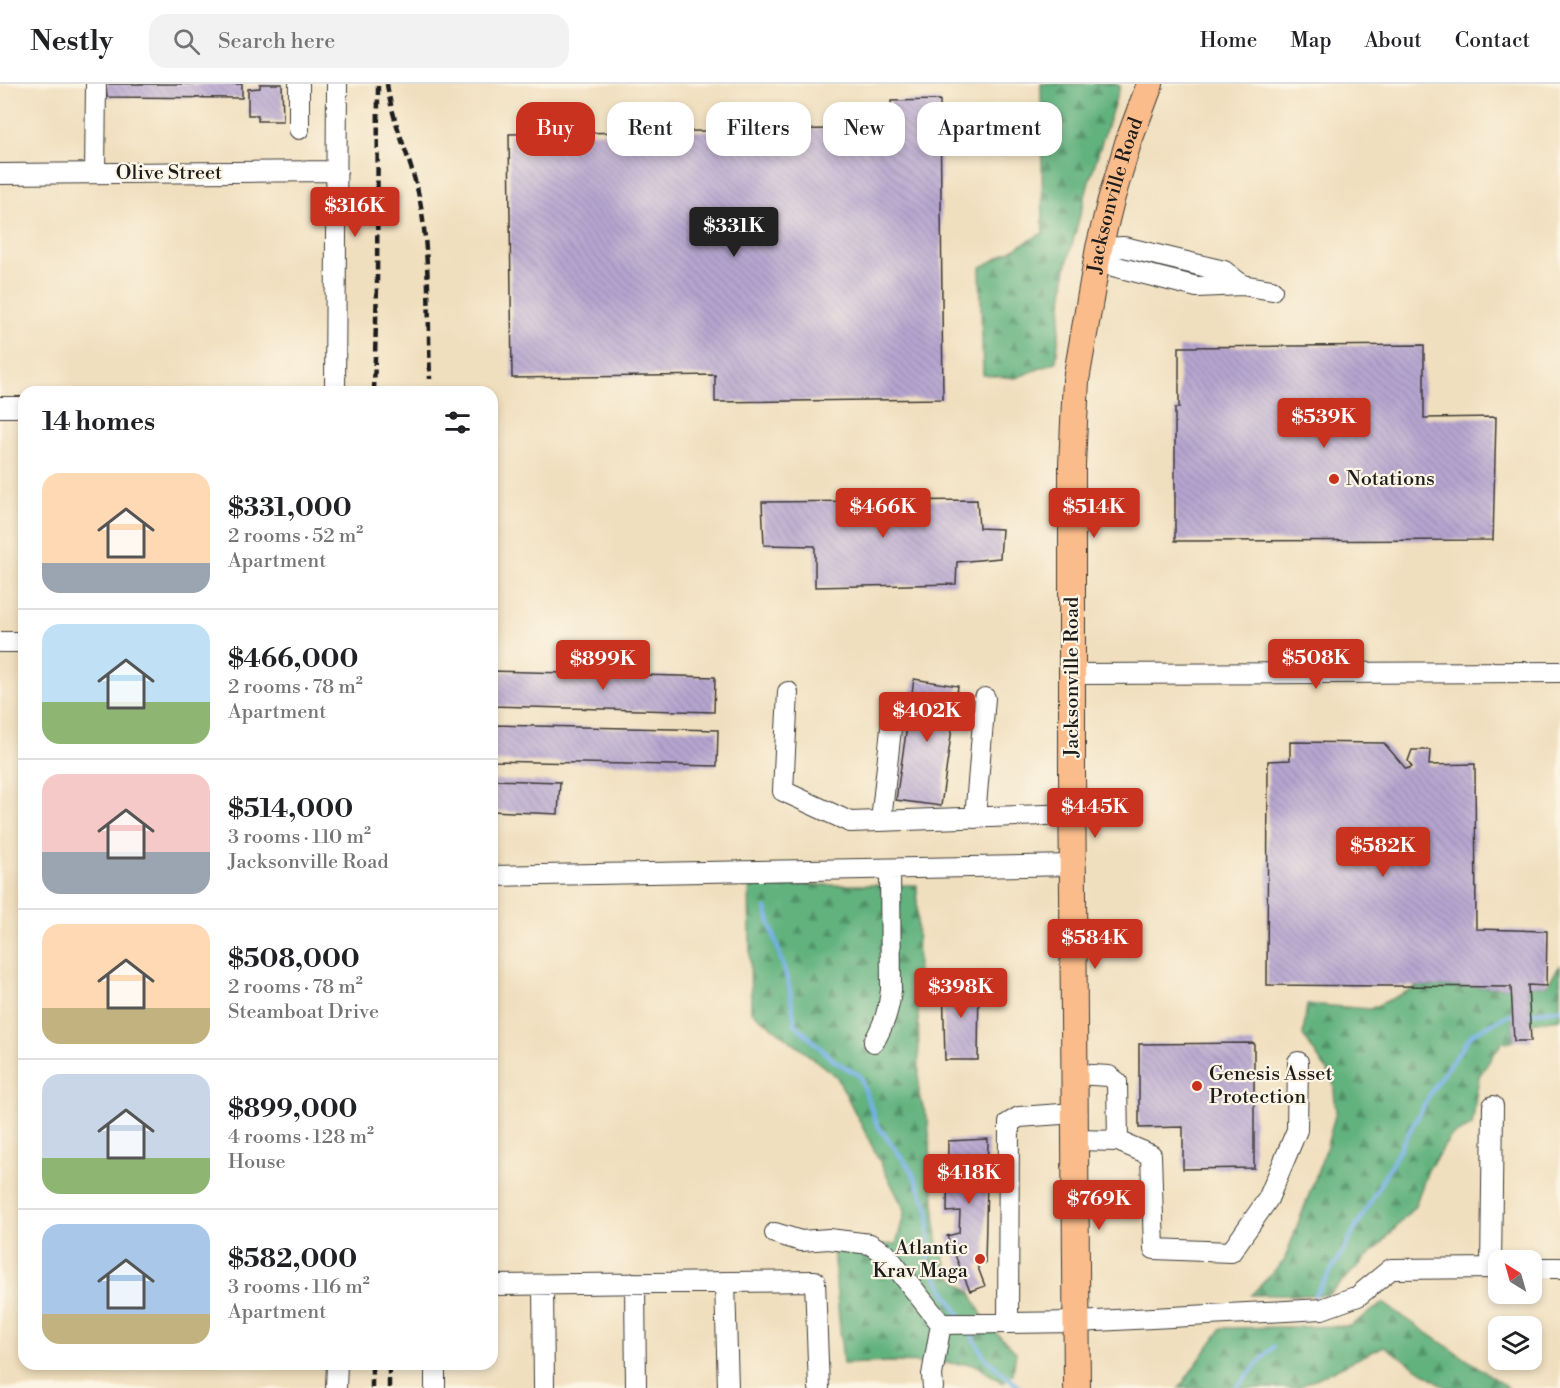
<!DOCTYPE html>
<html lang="en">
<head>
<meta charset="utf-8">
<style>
	body { margin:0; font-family:"Libre Bodoni",serif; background:#f2f2f2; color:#202124; height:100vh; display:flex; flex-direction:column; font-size:22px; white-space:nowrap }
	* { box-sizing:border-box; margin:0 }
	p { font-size:20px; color:#757577 }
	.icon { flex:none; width:33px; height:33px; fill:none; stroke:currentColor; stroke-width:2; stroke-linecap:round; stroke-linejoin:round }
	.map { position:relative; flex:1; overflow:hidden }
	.sheet { position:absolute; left:18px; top:302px; width:480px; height:984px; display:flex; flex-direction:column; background:#fff; border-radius:18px; box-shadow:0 3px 9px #0003 }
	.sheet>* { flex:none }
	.banner { position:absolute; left:516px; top:18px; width:570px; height:54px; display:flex; gap:12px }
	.needle { width:39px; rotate:323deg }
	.controls { position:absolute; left:1488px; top:1166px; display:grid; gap:12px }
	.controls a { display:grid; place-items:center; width:54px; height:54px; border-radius:12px; background:#fff; box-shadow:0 3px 9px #0003; font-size:30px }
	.price { position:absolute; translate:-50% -51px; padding:0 14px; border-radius:6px; background:#c8321e; color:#fff; font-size:20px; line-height:39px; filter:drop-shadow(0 2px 3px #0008) }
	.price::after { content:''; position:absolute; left:50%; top:36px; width:18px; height:14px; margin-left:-9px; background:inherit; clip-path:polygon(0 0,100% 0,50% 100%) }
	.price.on { background:#222; color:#fff }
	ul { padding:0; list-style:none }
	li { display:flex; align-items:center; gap:18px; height:150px; padding:0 24px }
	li+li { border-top:2px solid #e0e0e0 }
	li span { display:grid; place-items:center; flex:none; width:168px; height:120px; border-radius:18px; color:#555 }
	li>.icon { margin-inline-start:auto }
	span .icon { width:72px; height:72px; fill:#fffc; stroke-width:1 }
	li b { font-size:26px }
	h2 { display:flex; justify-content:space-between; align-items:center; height:72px; padding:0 24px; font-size:26px }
	.tag { padding:0 21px; border-radius:18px; background:#fff; box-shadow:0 3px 9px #0003; font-size:21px; line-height:54px }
	.tag.on { background:#c8321e; color:#fff }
	header { display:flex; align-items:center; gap:36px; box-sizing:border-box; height:84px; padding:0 30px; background:#fff; border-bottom:2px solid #e0e0e0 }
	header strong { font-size:28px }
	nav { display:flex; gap:33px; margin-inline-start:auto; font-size:21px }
	.search { width:420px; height:54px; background:#f2f2f2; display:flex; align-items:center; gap:15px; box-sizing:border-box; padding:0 21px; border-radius:18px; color:#757577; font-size:22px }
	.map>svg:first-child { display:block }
	.forest { fill:url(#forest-firs); stroke:#3f674d; stroke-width:1.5 }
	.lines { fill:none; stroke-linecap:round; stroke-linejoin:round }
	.stream { stroke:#75b0e6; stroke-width:4.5 }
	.building { fill:url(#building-back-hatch) }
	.minor-casing { stroke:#3c3934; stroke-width:22 }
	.major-casing { stroke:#3c3934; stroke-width:28 }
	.minor { stroke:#fff; stroke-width:20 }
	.major { stroke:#f9bc8a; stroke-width:26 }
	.rail { stroke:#1c1c1c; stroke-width:4.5; stroke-dasharray:9 4.5; stroke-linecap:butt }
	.poi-dot { fill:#c8321e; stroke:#fcf5e5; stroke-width:2 }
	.labels { text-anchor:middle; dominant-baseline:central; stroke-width:4.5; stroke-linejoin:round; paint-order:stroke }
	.street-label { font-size:20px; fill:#1c1c1c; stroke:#fcf5e5 }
	.poi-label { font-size:20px; fill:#1c1c1c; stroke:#fcf5e5; text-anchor:start }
</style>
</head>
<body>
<header>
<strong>Nestly</strong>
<div class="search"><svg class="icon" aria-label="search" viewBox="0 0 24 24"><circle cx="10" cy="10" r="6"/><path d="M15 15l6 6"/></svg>Search here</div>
<nav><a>Home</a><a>Map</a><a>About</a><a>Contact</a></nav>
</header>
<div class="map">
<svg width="1560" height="1304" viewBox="0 0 1560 1304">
	<defs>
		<pattern id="forest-firs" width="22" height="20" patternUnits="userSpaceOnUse" patternTransform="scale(1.5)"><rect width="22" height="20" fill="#62b27e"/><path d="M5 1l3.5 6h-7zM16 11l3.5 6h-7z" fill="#509066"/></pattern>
		<pattern id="building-back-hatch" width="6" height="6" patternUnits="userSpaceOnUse" patternTransform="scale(1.5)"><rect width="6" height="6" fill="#b6a5cf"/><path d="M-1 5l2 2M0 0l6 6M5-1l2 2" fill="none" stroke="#9c8db1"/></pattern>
	</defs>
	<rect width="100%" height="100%" fill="#fcf5e5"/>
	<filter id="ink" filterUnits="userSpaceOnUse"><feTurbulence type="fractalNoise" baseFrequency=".0167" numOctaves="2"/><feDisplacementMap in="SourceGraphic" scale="12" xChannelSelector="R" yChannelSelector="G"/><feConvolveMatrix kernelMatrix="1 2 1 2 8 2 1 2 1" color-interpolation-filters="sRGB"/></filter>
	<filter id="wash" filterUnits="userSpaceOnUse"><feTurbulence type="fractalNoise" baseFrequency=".008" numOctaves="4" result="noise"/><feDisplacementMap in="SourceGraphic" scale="24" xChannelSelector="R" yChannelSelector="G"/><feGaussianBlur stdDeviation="1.35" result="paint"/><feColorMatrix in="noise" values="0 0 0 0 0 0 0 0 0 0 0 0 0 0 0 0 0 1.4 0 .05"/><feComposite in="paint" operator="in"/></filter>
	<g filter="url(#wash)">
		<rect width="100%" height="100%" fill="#f0dfbe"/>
		<path class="forest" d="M 1041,0 L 1114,0 L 1120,2 L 1089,98 L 1066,183 L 1056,278 L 1016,294 L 983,291 L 980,184 L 1043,149 Z
			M 749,801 L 917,801 L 919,1011 L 928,1037 L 937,1156 L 951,1192 L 971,1209 L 986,1239 L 1016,1268 L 1013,1290 L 1003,1299 L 974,1280 L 890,1278 L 843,1280 L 833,1165 L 896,1160 L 905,1127 L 837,993 L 751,927 Z
			M 1560,882 L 1560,935 L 1530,939 L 1528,901 L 1546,902 Z
			M 1419,902 L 1511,903 L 1514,957 L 1502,958 L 1479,992 L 1472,1042 L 1451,1052 L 1428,1086 L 1415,1122 L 1382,1159 L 1328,1211 L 1251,1211 L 1284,1177 L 1325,1068 L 1336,1028 L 1333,996 L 1303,951 L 1307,920 L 1370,925 Z
			M 1383,1219 L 1509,1304 L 1447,1304 L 1384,1262 L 1297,1304 L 1179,1304 L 1222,1244 L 1350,1242 Z"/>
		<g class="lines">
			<path class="stream" d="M 766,825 L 789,901 L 795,940 L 833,976 L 860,992 L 877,1041 L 911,1086 L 929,1126 L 928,1179 L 961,1234
				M 1315,1211 L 1338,1176 L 1437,998 L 1472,950 L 1506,932 L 1560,925
				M 969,1246 L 985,1274 L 1020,1304
				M 1236,1304 L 1273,1263"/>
		</g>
		<g id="blocks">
			<path class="building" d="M 106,0 L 242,0 L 242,14 L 107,13 Z
				M 260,0 L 282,0 L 283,37 L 258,37 L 258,31 L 248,31 L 248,5 L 260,4 Z
				M 940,16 L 943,315 L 715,318 L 715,291 L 512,294 L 509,50 L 891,44 L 891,17 Z
				M 1424,261 L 1424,334 L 1496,333 L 1493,456 L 1175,457 L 1175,324 L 1179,324 L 1179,263 Z
				M 977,416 L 979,444 L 1002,445 L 1000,474 L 957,478 L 956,500 L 815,503 L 815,462 L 764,461 L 762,418 Z
				M 492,587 L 715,593 L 714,628 L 492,622 Z
				M 914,595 L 958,602 L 941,722 L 896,716 Z
				M 492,641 L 718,646 L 717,682 L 492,677 Z
				M 1290,658 L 1384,659 L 1406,685 L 1412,683 L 1408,677 L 1412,666 L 1430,666 L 1429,681 L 1475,680 L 1476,845 L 1547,847 L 1546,902 L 1528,901 L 1531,957 L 1514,957 L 1511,903 L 1267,901 L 1268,677 L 1290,676 Z
				M 492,696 L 560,698 L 558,730 L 492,727 Z
				M 979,895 L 978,976 L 945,976 L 943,896 Z
				M 1254,959 L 1254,1084 L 1183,1085 L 1183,1043 L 1139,1044 L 1139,960 Z
				M 988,1055 L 985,1179 L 977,1181 L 985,1202 L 970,1207 L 947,1152 L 959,1149 L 960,1127 L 947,1128 L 948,1057 Z"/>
		</g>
	</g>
	<g filter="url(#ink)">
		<use href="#blocks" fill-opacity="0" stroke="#3c3934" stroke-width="1.5"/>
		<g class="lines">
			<g class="minor-casing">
				<path id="minor" d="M 299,45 L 299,0
					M 95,89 L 96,0
					M 0,90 L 337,87
					M 1099,164 L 1124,163 L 1224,187 L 1242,201
					M 1097,178 L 1197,203 L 1242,201 L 1272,206
					M 335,308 L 337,0
					M 0,323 L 24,323
					M 0,558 L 24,558
					M 1073,590 L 1560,588
					M 788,608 L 783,707 L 850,738 L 1073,730
					M 975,734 L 985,614
					M 881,737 L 892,636
					M 492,792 L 1074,781
					M 874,958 C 884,940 889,926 891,906 L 890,785
					M 1075,990 L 1109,992 L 1117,998 L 1118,1057
					M 1076,1056 L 1118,1057 L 1151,1071 L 1154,1165 L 1231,1168 L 1268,1115 L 1297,1046 L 1298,978
					M 775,1149 L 801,1157 L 829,1155 L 870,1160 L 886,1170 L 941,1240
					M 1491,1184 L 1493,1022
					M 1532,1184 L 1560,1184
					M 725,1198 L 728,1304
					M 635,1199 L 636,1304
					M 492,1201 L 815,1197 L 819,1304
					M 543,1201 L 544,1304
					M 1008,1239 L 1009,1039 L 1019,1033 L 1075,1029
					M 435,1280 L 435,1304
					M 336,1304 L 337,1280
					M 933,1304 L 932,1291 L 941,1240 L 1078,1238 L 1322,1225 L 1358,1212 L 1391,1185 L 1498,1184"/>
			</g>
			<g class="major-casing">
				<g id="major">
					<path id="s1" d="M 1077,1304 L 1072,686 L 1072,381 L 1076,296 L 1099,164 L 1111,116 L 1128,59 L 1150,0"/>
				</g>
			</g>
			<use href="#minor" class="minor"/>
			<use href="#major" class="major"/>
			<path class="rail" d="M 387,0 C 393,44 416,84 422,129 C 430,184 428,240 430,295
				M 374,308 L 377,202 L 378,0
				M 372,1304 L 372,1280
				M 389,1304 L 389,1280"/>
		</g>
	</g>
	<g class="poi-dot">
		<circle cx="1334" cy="395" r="6"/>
		<circle cx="1197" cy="1002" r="6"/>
		<circle cx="980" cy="1175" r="6"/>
	</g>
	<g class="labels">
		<g class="street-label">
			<text x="169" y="89">Olive Street</text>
			<text stroke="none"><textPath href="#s1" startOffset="1197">Jacksonville Road</textPath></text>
			<text transform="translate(1072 593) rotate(-90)">Jacksonville Road</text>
		</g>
		<g class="poi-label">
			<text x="1346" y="395">Notations</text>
			<text x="1209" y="990">Genesis Asset<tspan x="1209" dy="23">Protection</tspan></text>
			<text x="968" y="1164" text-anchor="end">Atlantic<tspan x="968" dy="23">Krav Maga</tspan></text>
		</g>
	</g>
</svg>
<div class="controls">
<a><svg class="needle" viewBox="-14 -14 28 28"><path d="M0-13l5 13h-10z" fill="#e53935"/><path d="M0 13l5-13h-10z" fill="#757577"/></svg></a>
<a><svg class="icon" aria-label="layers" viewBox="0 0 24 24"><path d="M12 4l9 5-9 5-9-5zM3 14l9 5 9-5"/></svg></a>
</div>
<b class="price" style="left:355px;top:154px">$316K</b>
<b class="price on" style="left:734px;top:174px">$331K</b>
<b class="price" style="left:1324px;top:365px">$539K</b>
<b class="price" style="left:883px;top:455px">$466K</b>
<b class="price" style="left:1094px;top:455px">$514K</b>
<b class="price" style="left:1316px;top:606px">$508K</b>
<b class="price" style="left:603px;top:607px">$899K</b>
<b class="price" style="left:927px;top:659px">$402K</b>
<b class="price" style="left:1095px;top:755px">$445K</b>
<b class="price" style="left:1383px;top:794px">$582K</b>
<b class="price" style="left:1095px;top:886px">$584K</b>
<b class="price" style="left:961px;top:935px">$398K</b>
<b class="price" style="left:969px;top:1121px">$418K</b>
<b class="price" style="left:1099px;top:1147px">$769K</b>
<div class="banner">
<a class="tag on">Buy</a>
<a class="tag">Rent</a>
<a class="tag">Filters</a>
<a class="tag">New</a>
<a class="tag">Apartment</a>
</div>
<section class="sheet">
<h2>14 homes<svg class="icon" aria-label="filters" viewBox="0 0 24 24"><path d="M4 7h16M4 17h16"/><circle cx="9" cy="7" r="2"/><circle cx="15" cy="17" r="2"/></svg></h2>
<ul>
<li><span style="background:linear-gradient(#ffd9b3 75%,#9aa5b1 0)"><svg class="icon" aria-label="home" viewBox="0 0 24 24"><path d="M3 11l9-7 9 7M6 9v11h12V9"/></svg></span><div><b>$331,000</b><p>2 rooms · 52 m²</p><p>Apartment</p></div></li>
<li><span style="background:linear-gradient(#bfe0f5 65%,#8fb573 0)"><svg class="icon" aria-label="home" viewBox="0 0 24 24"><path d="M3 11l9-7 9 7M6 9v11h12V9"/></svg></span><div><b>$466,000</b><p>2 rooms · 78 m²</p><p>Apartment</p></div></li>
<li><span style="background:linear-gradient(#f6c9c9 65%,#9aa5b1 0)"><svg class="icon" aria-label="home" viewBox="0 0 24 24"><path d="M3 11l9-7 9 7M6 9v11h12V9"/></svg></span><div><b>$514,000</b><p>3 rooms · 110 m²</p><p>Jacksonville Road</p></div></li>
<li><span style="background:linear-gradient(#ffd9b3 70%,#c2b280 0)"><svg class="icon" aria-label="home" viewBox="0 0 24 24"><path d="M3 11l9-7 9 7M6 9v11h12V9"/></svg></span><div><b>$508,000</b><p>2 rooms · 78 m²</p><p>Steamboat Drive</p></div></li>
<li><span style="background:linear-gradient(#c9d6e8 70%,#8fb573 0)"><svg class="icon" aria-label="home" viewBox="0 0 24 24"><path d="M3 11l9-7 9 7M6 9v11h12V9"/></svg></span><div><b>$899,000</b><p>4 rooms · 128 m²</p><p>House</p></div></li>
<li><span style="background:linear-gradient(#a9c7e8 75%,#c2b280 0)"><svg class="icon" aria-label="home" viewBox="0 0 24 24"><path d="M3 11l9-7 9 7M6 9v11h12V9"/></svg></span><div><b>$582,000</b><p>3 rooms · 116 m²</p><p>Apartment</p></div></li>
</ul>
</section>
</div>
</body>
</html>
